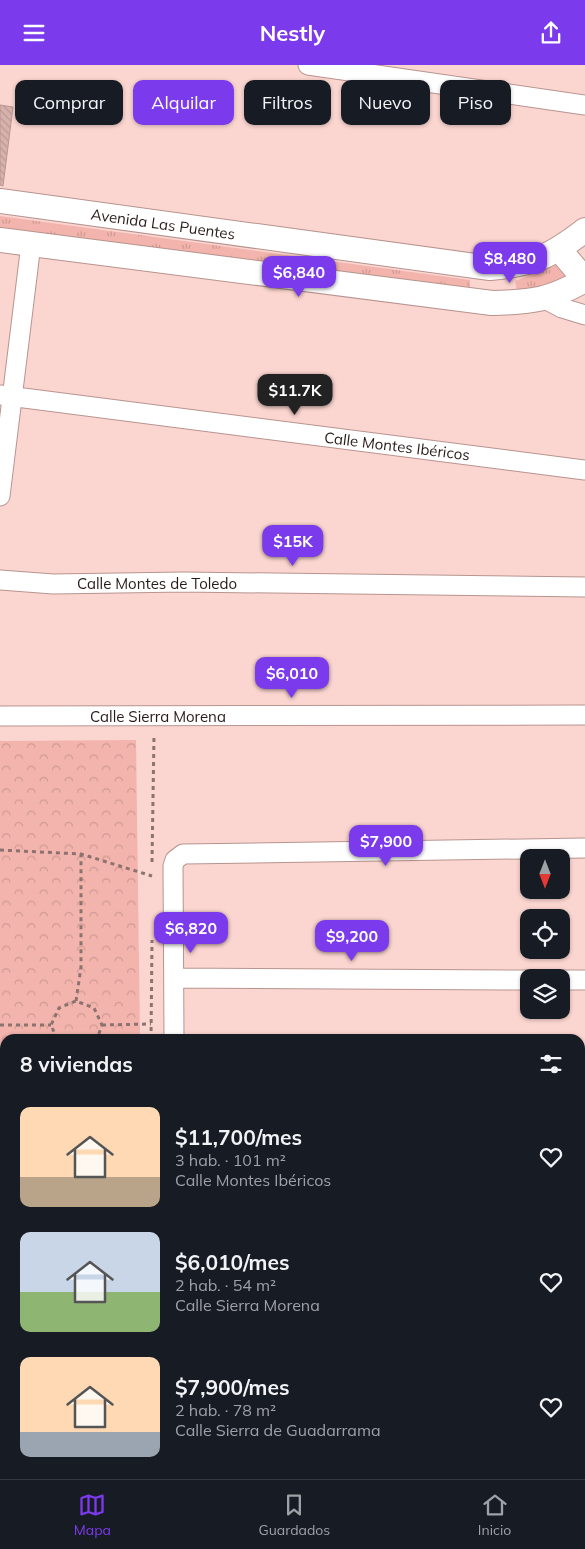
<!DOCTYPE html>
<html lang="es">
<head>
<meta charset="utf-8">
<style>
	body { margin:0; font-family:Mulish,sans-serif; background:#242831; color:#f1f3f6; height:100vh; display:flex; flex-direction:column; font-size:19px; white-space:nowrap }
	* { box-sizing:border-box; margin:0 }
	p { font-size:16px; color:#9ea1a6 }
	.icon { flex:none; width:28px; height:28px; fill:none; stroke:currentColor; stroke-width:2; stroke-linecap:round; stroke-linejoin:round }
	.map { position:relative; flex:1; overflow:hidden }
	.side { position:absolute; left:0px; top:969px; width:585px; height:446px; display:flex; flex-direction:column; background:#171b24; border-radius:15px 15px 0 0; box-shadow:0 1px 4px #0004 }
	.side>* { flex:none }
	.hud { position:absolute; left:15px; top:15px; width:555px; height:45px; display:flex; gap:10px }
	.needle { width:32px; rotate:180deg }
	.tools { position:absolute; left:520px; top:784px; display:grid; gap:10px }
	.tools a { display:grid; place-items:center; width:50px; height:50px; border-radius:10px; background:#171b24; box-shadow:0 1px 4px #0004; font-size:25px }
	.price { position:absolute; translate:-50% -42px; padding:0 11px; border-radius:10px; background:#7c3aed; color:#fff; font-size:16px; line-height:32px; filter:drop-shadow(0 1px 2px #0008) }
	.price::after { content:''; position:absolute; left:50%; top:30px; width:15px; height:11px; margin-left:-8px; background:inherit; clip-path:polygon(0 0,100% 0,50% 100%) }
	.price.selected { background:#222; color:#fff }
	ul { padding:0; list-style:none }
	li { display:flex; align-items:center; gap:15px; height:125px; padding:0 20px }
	li span { display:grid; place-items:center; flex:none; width:140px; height:100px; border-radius:10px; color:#555 }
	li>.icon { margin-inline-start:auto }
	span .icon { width:60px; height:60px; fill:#fffc; stroke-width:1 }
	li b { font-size:21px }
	h2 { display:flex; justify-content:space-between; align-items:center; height:60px; padding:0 20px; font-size:21px }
	.pill { padding:0 18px; border-radius:10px; background:#171b24; box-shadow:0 1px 4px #0004; font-size:18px; line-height:45px }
	.pill.selected { background:#7c3aed; color:#fff }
	header { display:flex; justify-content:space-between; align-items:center; height:65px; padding:0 20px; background:#7c3aed; color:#fff; font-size:22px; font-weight:700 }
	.menu { display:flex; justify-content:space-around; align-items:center; height:70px; border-top:1px solid #363941; background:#171b24; font-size:14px; color:#9ea1a6 }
	.menu a { display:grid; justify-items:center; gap:2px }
	.menu .selected { color:#7c3aed }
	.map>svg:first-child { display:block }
	.grass { fill:url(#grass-tufts) }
	.park { fill:url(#park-crowns) }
	.building { fill:url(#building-back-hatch); stroke:#ba9692 }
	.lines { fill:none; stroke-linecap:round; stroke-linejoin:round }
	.minor-casing { stroke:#b8948f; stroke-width:21 }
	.tertiary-casing { stroke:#b8948f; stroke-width:26 }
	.path { stroke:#8c7370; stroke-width:3; stroke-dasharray:4 4; stroke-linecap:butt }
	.minor { stroke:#fff; stroke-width:19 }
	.tertiary { stroke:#fff; stroke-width:24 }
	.labels { text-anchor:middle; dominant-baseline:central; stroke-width:4; stroke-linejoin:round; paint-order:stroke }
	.street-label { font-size:15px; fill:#291b1a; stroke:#fff }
</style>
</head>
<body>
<header><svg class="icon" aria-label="menu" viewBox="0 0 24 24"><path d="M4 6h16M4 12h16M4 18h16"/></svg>Nestly<svg class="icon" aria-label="share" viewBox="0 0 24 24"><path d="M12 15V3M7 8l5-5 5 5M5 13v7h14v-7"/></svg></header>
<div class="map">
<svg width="585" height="1414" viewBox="0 0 585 1414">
	<defs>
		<pattern id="grass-tufts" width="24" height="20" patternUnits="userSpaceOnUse" patternTransform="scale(1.25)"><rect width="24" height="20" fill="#f2b4ac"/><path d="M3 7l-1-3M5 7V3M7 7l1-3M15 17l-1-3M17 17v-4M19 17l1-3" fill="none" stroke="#d09a93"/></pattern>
		<pattern id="park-crowns" width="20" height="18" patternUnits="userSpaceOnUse" patternTransform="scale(1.25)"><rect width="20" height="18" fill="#f2b4ac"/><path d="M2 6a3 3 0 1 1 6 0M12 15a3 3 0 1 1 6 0" fill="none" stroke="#d09a93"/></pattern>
		<pattern id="building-back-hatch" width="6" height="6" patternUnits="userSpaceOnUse" patternTransform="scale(1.25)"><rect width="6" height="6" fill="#d7b2ad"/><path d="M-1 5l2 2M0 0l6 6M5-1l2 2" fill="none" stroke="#b99894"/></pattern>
	</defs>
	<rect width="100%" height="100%" fill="#fbd5d0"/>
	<path class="grass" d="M 0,151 L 470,215 L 470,234 L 0,170 Z
		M 562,198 L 568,211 L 518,234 L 515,216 Z"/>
	<path class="park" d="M 136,675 L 140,974 L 5,974 L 5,1160 L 0,1160 L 0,676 Z"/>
	<path class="building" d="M 0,40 L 13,42 L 3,121 L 0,120 Z"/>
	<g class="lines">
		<g class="minor-casing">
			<path id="minor" d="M 308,0 L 585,40
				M 545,234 L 562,243 L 585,250
				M 0,330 L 585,405
				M 0,431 L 31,179
				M 0,515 L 53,519 L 184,517 L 585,522
				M 0,651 L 585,650
				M 174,913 L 529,915
				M 561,915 L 585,915
				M 174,974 L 173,801 L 175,795 L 183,789 L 585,783
				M 580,1044 L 585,1044
				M 580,1174 L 585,1174
				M 0,1177 L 5,1177
				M 0,1309 L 5,1309
				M 580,1309 L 585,1309
				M 34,1414 L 34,1410"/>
		</g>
		<g class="tertiary-casing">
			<path id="tertiary" d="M 0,136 L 490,203 C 534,199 550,192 585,165
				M 0,175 L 492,238 C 534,237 549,235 585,215
				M 559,184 L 585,215"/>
		</g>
		<path class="path" d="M 0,785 L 81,789 L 152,811
			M 152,797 L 154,670
			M 76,936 L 81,902 L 81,789
			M 0,960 L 51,960
			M 102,960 L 151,959
			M 57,974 L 51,960 L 59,943 L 76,936 L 94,943 L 102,960 L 97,974
			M 151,974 L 152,875
			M 0,1050 L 5,1050"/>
		<use href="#minor" class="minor"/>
		<use href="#tertiary" class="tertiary"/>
	</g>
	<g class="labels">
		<g class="street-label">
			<text transform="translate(163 159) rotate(8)">Avenida Las Puentes</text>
			<text transform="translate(397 381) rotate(7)">Calle Montes Ibéricos</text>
			<text x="157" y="518">Calle Montes de Toledo</text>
			<text x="158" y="651">Calle Sierra Morena</text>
		</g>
	</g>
</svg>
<div class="tools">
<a><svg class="needle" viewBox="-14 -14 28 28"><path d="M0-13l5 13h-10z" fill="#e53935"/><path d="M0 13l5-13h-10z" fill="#9ea1a6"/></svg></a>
<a><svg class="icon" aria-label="locate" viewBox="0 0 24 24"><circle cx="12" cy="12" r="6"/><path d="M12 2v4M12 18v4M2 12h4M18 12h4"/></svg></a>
<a><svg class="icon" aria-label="layers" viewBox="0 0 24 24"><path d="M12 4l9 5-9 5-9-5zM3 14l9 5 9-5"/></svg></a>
</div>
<b class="price" style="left:510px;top:219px">$8,480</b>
<b class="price" style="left:299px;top:233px">$6,840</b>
<b class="price selected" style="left:295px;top:351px">$11.7K</b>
<b class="price" style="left:293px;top:502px">$15K</b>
<b class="price" style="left:292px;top:634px">$6,010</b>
<b class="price" style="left:386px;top:802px">$7,900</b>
<b class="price" style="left:191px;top:889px">$6,820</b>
<b class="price" style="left:352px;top:897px">$9,200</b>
<div class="hud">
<a class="pill">Comprar</a>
<a class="pill selected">Alquilar</a>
<a class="pill">Filtros</a>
<a class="pill">Nuevo</a>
<a class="pill">Piso</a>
</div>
<section class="side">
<h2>8 viviendas<svg class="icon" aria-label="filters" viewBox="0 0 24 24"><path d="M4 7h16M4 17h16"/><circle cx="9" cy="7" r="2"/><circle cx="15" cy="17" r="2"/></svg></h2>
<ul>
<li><span style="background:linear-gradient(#ffd9b3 70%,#b9a48a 0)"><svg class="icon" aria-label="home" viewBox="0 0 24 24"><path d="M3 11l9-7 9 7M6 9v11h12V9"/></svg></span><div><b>$11,700/mes</b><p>3 hab. · 101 m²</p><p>Calle Montes Ibéricos</p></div><svg class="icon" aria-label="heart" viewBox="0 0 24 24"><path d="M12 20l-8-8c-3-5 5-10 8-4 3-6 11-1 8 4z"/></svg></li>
<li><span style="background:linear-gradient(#c9d6e8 60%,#8fb573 0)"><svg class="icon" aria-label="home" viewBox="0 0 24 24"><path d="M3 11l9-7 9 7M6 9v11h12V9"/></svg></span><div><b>$6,010/mes</b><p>2 hab. · 54 m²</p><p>Calle Sierra Morena</p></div><svg class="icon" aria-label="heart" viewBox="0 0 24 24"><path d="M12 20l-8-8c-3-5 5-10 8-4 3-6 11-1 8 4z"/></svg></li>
<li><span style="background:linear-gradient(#ffd9b3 75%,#9aa5b1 0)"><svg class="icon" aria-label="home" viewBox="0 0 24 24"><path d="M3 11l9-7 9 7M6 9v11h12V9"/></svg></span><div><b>$7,900/mes</b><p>2 hab. · 78 m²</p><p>Calle Sierra de Guadarrama</p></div><svg class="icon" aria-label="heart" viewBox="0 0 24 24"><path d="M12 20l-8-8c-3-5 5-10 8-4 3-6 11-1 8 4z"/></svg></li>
</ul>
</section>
</div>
<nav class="menu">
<a class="selected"><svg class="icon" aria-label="map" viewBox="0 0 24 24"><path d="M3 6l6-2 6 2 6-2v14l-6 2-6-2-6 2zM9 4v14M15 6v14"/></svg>Mapa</a>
<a><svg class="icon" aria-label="saved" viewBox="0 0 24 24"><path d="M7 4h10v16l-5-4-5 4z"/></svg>Guardados</a>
<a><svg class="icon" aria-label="home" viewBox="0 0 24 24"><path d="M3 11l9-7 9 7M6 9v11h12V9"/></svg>Inicio</a>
</nav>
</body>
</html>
